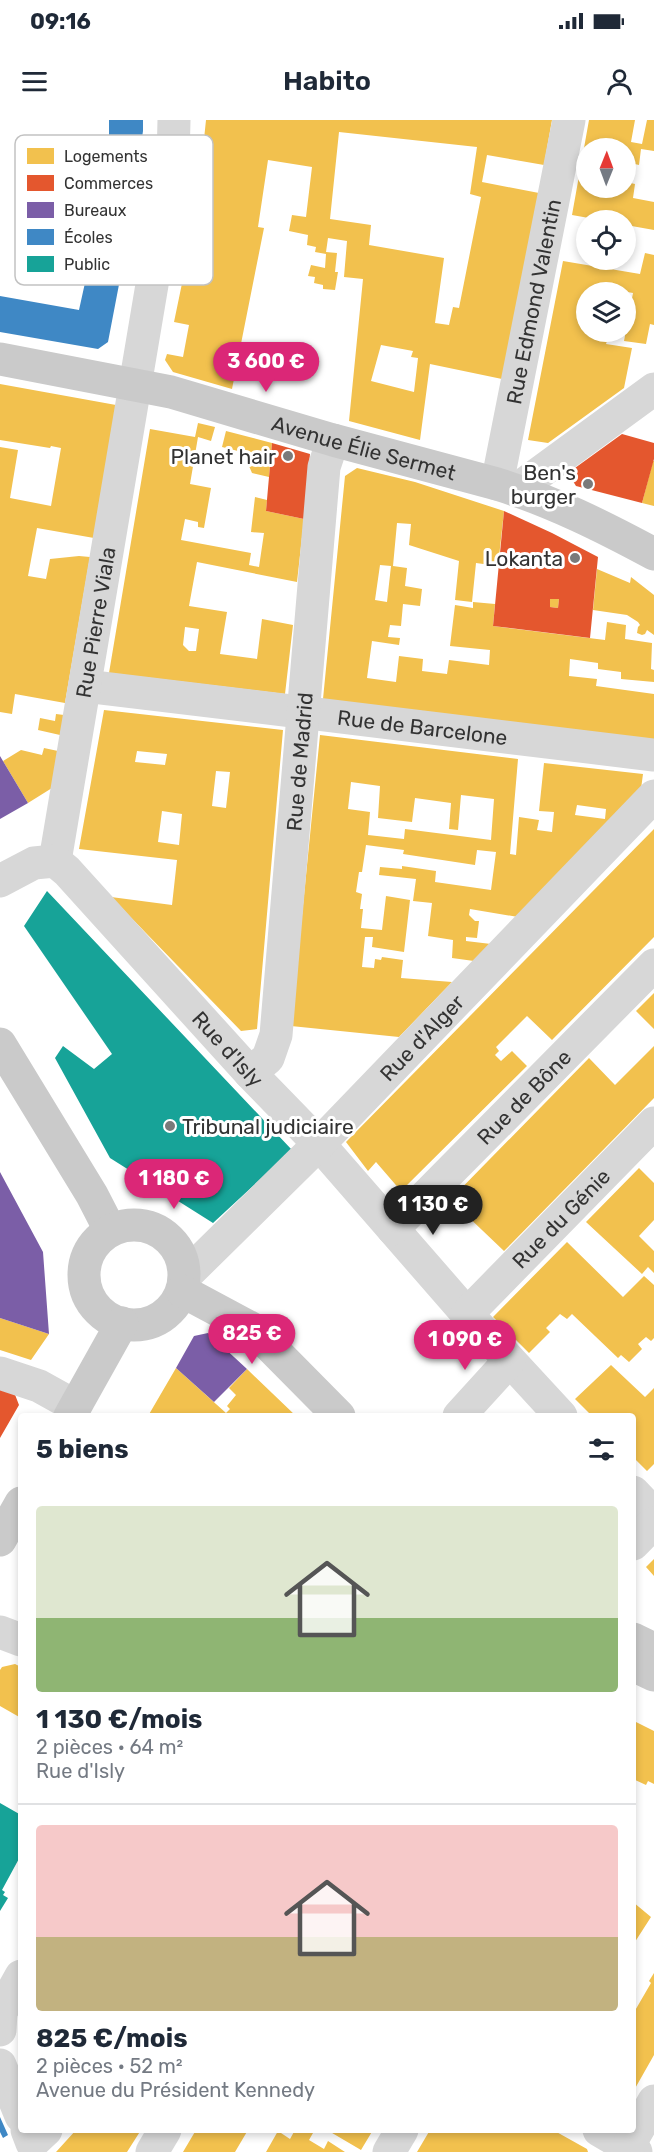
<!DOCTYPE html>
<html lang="fr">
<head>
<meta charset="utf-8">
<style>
	body { margin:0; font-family:Rubik,sans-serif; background:#f6f6f7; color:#1f2937; height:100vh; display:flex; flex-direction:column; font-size:22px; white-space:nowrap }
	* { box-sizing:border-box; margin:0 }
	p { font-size:20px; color:#747a83 }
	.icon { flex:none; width:33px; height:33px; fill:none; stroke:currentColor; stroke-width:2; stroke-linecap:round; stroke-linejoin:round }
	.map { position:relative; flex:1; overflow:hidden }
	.sheet { position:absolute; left:18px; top:1293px; width:618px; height:720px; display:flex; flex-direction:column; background:#fff; border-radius:6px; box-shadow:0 3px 9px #0003 }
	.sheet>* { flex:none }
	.needle { width:39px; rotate:1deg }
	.controls { position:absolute; left:576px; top:18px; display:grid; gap:12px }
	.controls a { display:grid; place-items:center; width:60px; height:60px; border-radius:50%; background:#fff; box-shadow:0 3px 9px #0003; font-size:30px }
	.price { position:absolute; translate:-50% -51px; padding:0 14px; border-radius:21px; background:#db2777; color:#fff; font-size:20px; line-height:39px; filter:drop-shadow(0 2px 3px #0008) }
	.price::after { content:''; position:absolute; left:50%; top:36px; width:18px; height:14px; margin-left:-9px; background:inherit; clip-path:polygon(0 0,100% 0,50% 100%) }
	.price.current { background:#222; color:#fff }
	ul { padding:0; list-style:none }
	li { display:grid; align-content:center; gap:12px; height:318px; padding:0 18px }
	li+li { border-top:2px solid #e0e1e3 }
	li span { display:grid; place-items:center; height:186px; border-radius:6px; color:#555 }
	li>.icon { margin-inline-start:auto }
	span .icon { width:108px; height:108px; fill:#fffc; stroke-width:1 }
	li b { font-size:26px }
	h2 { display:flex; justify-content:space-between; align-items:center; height:72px; padding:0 18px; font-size:26px }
	.status { display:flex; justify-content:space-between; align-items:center; height:42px; padding:0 30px; background:#fff; direction:ltr }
	.status svg { height:16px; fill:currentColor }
	header { display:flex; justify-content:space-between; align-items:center; height:78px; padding:0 18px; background:#fff; font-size:27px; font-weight:600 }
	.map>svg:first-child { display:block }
	.homes { fill:#f2c14e; fill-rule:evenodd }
	.shops { fill:#e4572e; fill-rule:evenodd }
	.offices { fill:#7b5ea7 }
	.schools { fill:#3f88c5 }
	.public { fill:#17a398 }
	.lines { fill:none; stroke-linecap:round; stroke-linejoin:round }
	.minor { stroke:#d7d7d7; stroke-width:33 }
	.major { stroke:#cacaca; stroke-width:33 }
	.poi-dot { fill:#7a7a7a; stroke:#fff; stroke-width:2 }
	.labels { text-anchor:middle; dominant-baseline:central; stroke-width:6; stroke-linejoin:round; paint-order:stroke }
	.street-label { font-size:21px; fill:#333; stroke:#fff }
	.poi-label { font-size:21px; fill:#333; stroke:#fff; text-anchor:end }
	.key { fill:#fff; stroke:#c2c2c2; stroke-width:1.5 }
	.key-label { font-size:16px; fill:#333 }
</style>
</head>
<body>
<div class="status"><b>09:16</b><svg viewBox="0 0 49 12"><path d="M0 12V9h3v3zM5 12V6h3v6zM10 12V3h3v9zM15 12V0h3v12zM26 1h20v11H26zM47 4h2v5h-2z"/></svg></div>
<header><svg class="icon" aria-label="menu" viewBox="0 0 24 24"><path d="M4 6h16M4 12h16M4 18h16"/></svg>Habito<svg class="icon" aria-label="person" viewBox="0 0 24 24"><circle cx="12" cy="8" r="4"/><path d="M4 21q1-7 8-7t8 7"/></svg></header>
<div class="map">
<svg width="654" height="2032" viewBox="0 0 654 2032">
	<rect width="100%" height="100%" fill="#fff"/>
	<path class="homes" d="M 206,0 L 552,0 L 544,45 L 487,35 L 482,62 L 539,73 L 502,259 L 430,244 L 420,320 L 349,301 L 363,159 L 344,157 L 347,121 L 328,118 L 326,132 L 337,133 L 335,152 L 338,152 L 335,170 L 323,169 L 323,165 L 314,163 L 315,157 L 308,156 L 311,145 L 325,148 L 326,134 L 315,132 L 316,127 L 307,125 L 308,115 L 289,111 L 292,95 L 306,97 L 312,47 L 268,40 L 258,107 L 264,108 L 232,269 L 173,252 L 165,240 L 167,234 L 183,237 L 189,205 L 174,202 L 196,96 ZM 339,12 L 477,27 L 470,74 L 481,77 L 459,188 L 453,187 L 449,205 L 435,203 L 444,138 L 369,125 L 371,105 L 330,99 ZM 381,225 L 413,231 L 411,237 L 418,238 L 414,272 L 371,261 Z
		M 589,0 L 635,0 L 631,22 L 642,24 L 647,0 L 654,0 L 654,31 L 641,29 L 639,45 L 626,42 L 626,28 L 586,28 L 586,68 L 626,68 L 626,62 L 635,64 L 633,78 L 654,82 L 654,110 L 626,105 L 626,100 L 600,100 L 572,95 Z
		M 645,133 L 654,135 L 654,205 L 650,204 L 646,224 L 624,221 L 633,173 L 610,169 L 609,172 L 586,172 L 586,212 L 601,212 L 600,217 L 608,218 L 606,224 L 632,228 L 624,268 L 548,323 L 528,320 L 563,141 L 640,154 Z
		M 0,264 L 116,285 L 94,418 L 37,408 L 28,456 L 46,459 L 50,439 L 79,436 L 90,437 L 65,583 L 15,574 L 12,594 L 0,592 L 0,327 L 18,330 L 10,378 L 51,386 L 61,328 L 51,326 L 50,328 L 0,320 Z
		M 198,303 L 215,307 L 211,321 L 198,317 L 190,364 L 211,368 L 204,408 L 198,407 L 198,402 L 185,399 L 181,420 L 251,433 L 249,445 L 259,447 L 264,413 L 251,412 L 255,377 L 267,380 L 266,391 L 304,399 L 297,462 L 197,442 L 189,486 L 227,492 L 220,534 L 257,539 L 262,499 L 293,505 L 285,574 L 109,553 L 150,309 L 195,317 ZM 185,507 L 199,509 L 196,531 L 189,531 L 183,525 Z
		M 226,311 L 272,323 L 269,357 L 252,353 L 249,346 L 250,334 L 222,327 Z
		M 653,341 L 654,341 L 654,386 L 642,383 Z
		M 357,348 L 415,362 L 504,391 L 498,446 L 476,443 L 472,482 L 455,480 L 459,441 L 409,425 L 411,404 L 397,403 L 393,446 L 407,448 L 405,466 L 422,469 L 420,486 L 403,484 L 401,506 L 390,505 L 388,517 L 400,518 L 399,525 L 372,521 L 367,558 L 396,562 L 399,536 L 423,539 L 422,551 L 447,554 L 449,540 L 489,545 L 490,530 L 450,526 L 455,485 L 473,488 L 473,482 L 495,484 L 493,506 L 605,520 L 607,502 L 626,505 L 625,519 L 652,523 L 651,549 L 654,550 L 654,562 L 621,559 L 621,552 L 598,549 L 598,543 L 570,539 L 569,556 L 597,559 L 596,566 L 654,574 L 654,620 L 323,579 L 345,356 ZM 380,445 L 391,446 L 387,482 L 375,480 Z
		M 597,449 L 630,463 L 631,457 L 654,475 L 654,515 L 647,510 L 645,514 L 642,515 L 637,513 L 638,507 L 640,505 L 638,502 L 627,495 L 593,490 Z
		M 550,479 L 559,479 L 558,488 L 550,487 Z
		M 104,590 L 283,610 L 257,909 L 241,911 L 111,777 L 172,785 L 177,740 L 79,729 ZM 137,631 L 167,634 L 165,645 L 135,642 ZM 216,651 L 230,652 L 226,688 L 212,686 ZM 162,691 L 182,694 L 179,725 L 158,722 Z
		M 56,594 L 64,595 L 60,615 L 38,610 L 40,598 L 55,601 Z
		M 320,615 L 518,639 L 510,734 L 516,735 L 519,697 L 539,700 L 537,710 L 552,712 L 554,692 L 539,691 L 544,643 L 643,654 L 641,669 L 518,797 L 470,789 L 469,795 L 475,801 L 479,801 L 477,818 L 466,817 L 466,821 L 491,824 L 474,841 L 452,838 L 453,820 L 428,816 L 432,783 L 413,781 L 416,759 L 379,755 L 380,747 L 402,749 L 402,746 L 436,751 L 435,762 L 491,770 L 496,732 L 477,730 L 475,745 L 403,734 L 404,730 L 366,725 L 362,752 L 359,752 L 356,772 L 362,774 L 360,789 L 363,789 L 361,808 L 382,810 L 386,776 L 410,780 L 404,832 L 372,827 L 373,817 L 365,817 L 362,847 L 374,848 L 375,839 L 381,840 L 382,837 L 403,840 L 401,858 L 452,862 L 399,917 L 291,906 ZM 351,662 L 380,666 L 378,698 L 412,702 L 415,678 L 451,683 L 449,709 L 458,710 L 461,675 L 494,679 L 491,720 L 405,709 L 404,719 L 368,715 L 370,692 L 348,689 ZM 577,685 L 606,689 L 605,699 L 575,695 Z
		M 44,628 L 58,631 L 52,668 L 28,683 L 3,641 L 21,630 L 42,635 Z
		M 654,709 L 654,817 L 552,920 L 527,896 L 496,927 L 499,931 L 495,935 L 501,941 L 512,931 L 527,946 L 401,1071 L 376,1042 L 368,1051 L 346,1022 Z
		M 654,873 L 654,909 L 636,891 Z
		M 654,926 L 654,978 L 504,1131 L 461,1090 L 454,1097 L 443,1087 L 589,938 L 615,965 Z
		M 639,1048 L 654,1063 L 654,1100 L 639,1116 L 654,1131 L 654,1153 L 648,1147 L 642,1154 L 586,1102 Z
		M 567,1122 L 623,1177 L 644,1156 L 654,1165 L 654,1218 L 651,1221 L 646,1217 L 638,1224 L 642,1229 L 629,1242 L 621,1235 L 618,1238 L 572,1194 L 567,1199 L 560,1194 L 546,1208 L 550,1212 L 529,1233 L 493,1197 Z
		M 0,1198 L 49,1214 L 31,1240 L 0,1230 Z
		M 611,1245 L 645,1277 L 654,1268 L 654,1344 L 647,1351 L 633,1337 L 633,1296 L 592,1296 L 575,1279 Z
		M 176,1248 L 226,1293 L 230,1289 L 227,1286 L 236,1275 L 229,1268 L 247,1249 L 296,1296 L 148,1296 Z
		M 654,1439 L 654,1456 L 646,1447 Z
		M 15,1544 L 21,1547 L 21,1598 L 0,1586 L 0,1550 L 2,1547 Z
		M 634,1601 L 654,1611 L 654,1664 L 648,1661 L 646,1665 L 633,1659 Z
		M 633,1782 L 651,1797 L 633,1825 Z
		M 654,1853 L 654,1935 L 633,1972 L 633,1894 L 651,1863 L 649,1861 Z
		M 76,2010 L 141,2010 L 127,2032 L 56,2032 Z
		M 196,2010 L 248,2010 L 235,2032 L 183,2032 Z
		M 295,2010 L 309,2010 L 313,2013 L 309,2020 L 324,2029 L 328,2021 L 345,2032 L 266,2032 L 278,2011 L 290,2019 Z
		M 327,2010 L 373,2010 L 361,2030 Z
		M 430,2010 L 553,2010 L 587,2029 L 588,2032 L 417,2032 Z"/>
	<path class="shops" d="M 622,314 L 654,323 L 654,339 L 642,383 L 576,366 L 568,353 Z
		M 272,323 L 310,334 L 304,399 L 266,391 Z
		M 504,391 L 552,413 L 598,437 L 590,518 L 493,506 ZM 550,479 L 559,479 L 558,488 L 550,487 Z
		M 0,1268 L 14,1272 L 19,1285 L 0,1318 Z"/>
	<path class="offices" d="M 0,636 L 28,683 L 0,699 Z
		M 0,1052 L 43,1132 L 49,1214 L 0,1198 Z
		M 208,1213 L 247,1249 L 214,1282 L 176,1248 L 194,1216 Z"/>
	<path class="schools" d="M 109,0 L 143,0 L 143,11 L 126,128 L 108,222 L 98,229 L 0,212 L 0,176 L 79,190 L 94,122 L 109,21 Z
		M 0,1997 L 8,2015 L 3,2018 L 0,2012 Z"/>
	<path class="public" d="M 47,771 L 292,1030 L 213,1103 L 110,1038 L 55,938 L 63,926 L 94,949 L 112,934 L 24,806 Z
		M 0,1683 L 21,1695 L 21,1735 L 2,1770 L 5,1772 L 3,1775 L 8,1778 L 0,1791 Z"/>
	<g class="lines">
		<g class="minor">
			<path id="s1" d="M 497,364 L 569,0"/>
			<path d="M 516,370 L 654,269"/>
			<path id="s2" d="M 85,566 L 654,635"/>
			<path id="s3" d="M 55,741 L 173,40 L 174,0"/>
			<path id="s4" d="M 0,761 L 34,743 L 55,741 L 67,751 L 250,953 L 319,1024 L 467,1194 L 561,1296"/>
			<path id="s5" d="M 250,953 L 268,938 L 276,915 L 324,347 L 333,320"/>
			<path id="s6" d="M 393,1109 L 654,845"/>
			<path id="s7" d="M 185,1156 L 319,1024 L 654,676"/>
			<path id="s8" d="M 467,1194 L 654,1003"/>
			<path d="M 0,1253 L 39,1266 L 75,1286"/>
			<path d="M 459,1296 L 509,1241"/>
			<path d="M 633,1372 L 654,1394"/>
			<path d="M 633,1424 L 654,1403"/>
			<path d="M 0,1512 L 21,1520"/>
			<path d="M 0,1910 L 1,1892 L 21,1856"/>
			<path d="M 0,1945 L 21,1996"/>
			<path d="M 27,2010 L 32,2023 L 46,2010"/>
			<path d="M 599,2010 L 636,2032"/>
			<path d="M 152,2032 L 165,2010"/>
			<path d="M 389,2032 L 402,2010"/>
			<path d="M 625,2032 L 654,1981"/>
		</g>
		<g class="major">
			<path id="s9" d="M 0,239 L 171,272 L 333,320 L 497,364 C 552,381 604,407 654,434"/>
			<path d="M 0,924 L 92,1075 L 110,1110"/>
			<circle cx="134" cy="1155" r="50"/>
			<path d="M 182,1171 L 253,1209 L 339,1296"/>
			<path d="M 70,1296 L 122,1203"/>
			<path d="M 0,1420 L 21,1383"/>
			<path d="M 633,1519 L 654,1529"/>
			<path d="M 633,1545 L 654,1555"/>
		</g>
	</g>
	<g class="poi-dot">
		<circle cx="288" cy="336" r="6"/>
		<circle cx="588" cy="364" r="6"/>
		<circle cx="575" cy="438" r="6"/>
		<circle cx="170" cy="1006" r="6"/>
	</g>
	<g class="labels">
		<g class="street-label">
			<text stroke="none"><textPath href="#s1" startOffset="186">Rue Edmond Valentin</textPath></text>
			<text stroke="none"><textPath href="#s9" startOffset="375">Avenue Élie Sermet</textPath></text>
			<text stroke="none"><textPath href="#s3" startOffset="242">Rue Pierre Viala</textPath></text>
			<text stroke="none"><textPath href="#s2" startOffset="340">Rue de Barcelone</textPath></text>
			<text stroke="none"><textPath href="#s5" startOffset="322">Rue de Madrid</textPath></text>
			<text stroke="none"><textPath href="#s7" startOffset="336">Rue d'Alger</textPath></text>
			<text stroke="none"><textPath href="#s4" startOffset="315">Rue d'Isly</textPath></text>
			<text stroke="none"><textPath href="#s6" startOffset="186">Rue de Bône</textPath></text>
			<text stroke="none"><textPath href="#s8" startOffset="134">Rue du Génie</textPath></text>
		</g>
		<g class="poi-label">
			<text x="276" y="336">Planet hair</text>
			<text x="576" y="352">Ben's<tspan x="576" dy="24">burger</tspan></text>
			<text x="563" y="438">Lokanta</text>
			<text x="182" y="1006" text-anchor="start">Tribunal judiciaire</text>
		</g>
	</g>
	<rect x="15" y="15" width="198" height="150" rx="9" class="key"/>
	<rect x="27" y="28" width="27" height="16" fill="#f2c14e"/>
	<rect x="27" y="55" width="27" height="16" fill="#e4572e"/>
	<rect x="27" y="82" width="27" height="16" fill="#7b5ea7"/>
	<rect x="27" y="109" width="27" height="16" fill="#3f88c5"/>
	<rect x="27" y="136" width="27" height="16" fill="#17a398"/>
	<g class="key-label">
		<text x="64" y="42">Logements</text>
		<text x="64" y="69">Commerces</text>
		<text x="64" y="96">Bureaux</text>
		<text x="64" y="123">Écoles</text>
		<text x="64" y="150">Public</text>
	</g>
</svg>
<div class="controls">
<a><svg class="needle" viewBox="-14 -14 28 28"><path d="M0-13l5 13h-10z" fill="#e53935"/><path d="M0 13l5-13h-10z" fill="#747a83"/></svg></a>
<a><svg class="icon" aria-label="locate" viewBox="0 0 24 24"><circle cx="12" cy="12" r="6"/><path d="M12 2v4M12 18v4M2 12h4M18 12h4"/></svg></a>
<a><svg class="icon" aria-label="layers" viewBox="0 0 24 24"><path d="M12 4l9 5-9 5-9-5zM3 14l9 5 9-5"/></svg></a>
</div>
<b class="price" style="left:266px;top:273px">3 600 €</b>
<b class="price" style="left:174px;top:1090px">1 180 €</b>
<b class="price current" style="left:433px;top:1116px">1 130 €</b>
<b class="price" style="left:252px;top:1245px">825 €</b>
<b class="price" style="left:465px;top:1251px">1 090 €</b>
<section class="sheet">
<h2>5 biens<svg class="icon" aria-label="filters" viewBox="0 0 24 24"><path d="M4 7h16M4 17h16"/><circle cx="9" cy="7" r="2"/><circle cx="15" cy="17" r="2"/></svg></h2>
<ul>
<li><span style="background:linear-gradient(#dfe7d0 60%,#8fb573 0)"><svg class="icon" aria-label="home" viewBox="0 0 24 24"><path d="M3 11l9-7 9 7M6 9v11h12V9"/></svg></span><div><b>1 130 €/mois</b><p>2 pièces · 64 m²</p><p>Rue d'Isly</p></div></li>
<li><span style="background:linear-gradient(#f6c9c9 60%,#c2b280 0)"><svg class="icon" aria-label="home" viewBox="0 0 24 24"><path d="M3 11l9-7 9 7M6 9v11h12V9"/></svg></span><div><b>825 €/mois</b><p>2 pièces · 52 m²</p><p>Avenue du Président Kennedy</p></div></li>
</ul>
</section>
</div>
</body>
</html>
